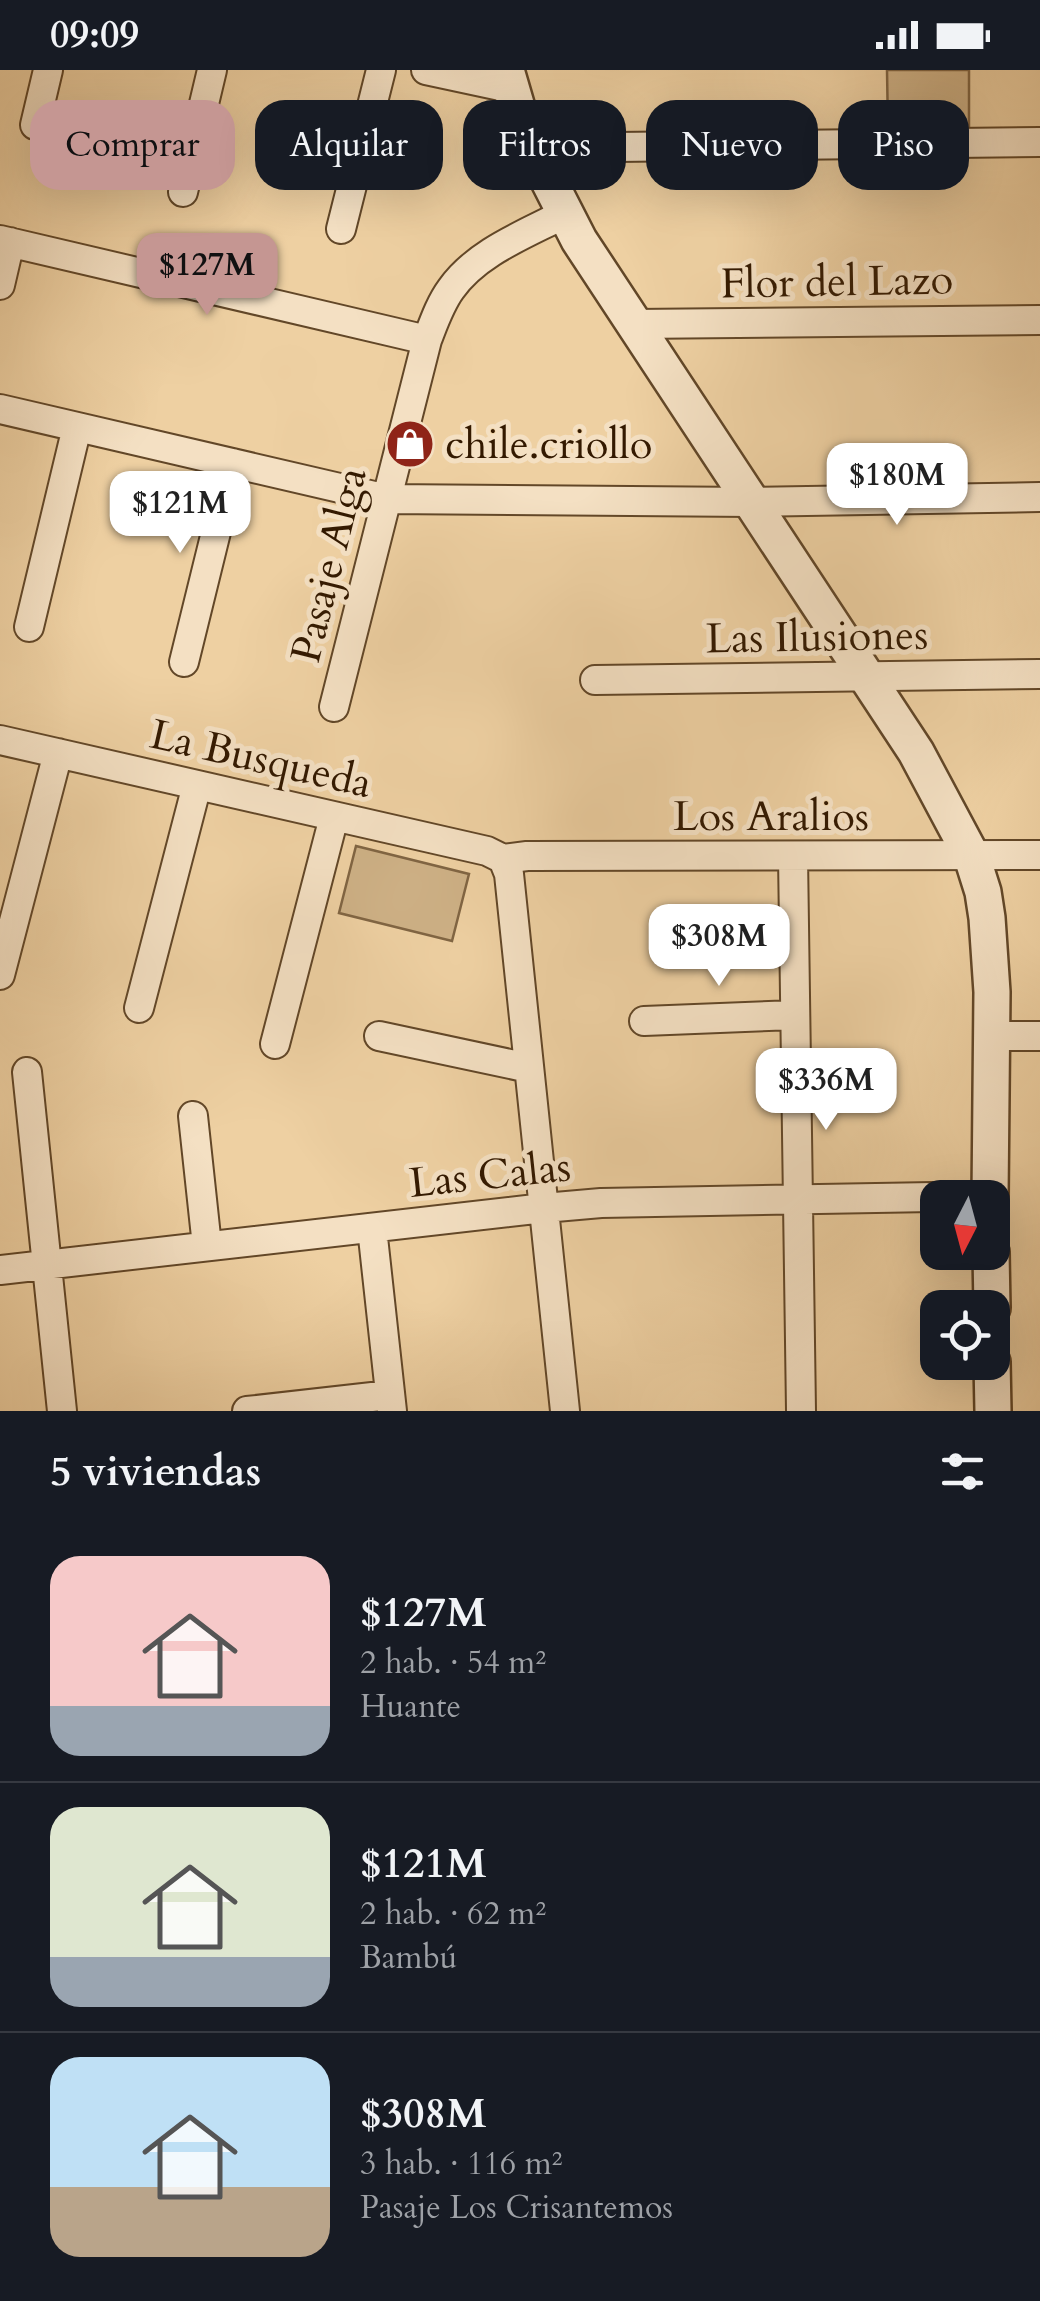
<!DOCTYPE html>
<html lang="es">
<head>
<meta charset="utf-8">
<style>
	body { margin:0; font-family:Cardo,serif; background:#20242c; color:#f1f3f6; height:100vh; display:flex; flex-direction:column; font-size:38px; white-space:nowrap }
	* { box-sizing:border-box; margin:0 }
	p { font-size:32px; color:#9ea1a6 }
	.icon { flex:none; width:55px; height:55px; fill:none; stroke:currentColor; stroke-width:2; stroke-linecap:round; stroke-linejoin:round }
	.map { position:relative; height:1341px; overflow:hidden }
	.details { display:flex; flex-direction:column; background:#171b24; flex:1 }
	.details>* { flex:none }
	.banner { position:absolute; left:30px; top:30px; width:980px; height:90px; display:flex; gap:20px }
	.needle { width:65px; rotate:186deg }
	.fabs { position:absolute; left:920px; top:1110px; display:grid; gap:20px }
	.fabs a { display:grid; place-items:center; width:90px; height:90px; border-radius:20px; background:#171b24; box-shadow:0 10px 40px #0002; font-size:50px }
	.price { position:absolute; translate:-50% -85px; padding:0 22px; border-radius:20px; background:#fff; color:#222; font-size:32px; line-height:65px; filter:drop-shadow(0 2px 5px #0008) }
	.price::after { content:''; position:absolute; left:50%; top:60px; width:30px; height:22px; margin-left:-15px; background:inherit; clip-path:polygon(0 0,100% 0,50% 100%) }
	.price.current { background:#c59692; color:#111 }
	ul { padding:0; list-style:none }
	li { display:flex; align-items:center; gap:30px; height:250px; padding:0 50px }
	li+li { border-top:2px solid #363941 }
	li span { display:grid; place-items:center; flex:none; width:280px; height:200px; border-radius:30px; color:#555 }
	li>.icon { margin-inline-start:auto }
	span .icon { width:120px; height:120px; fill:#fffc; stroke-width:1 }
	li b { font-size:42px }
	h2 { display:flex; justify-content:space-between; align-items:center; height:120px; padding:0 50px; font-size:42px }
	.tag { padding:0 35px; border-radius:30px; background:#171b24; box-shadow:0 10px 40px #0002; font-size:35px; line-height:90px }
	.tag.current { background:#c59692; color:#111 }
	.status { display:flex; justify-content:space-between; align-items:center; height:70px; padding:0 50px; background:#171b24; direction:ltr }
	.status svg { height:28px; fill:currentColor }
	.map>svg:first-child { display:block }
	.green { fill:#ceb186; stroke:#806543; stroke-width:2.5 }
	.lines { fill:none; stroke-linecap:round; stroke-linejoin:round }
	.minor-casing { stroke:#624728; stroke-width:32 }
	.tertiary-casing { stroke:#624728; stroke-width:40 }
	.minor { stroke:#f4e0c3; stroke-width:28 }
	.tertiary { stroke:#f4e0c3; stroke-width:35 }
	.labels { text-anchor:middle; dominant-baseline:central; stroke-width:10; stroke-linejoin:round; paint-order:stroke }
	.street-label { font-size:42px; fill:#331900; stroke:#f4e0c3 }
	.poi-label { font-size:42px; fill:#331900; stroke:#f4e0c3; text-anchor:start }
</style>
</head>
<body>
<div class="status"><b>09:09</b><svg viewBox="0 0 49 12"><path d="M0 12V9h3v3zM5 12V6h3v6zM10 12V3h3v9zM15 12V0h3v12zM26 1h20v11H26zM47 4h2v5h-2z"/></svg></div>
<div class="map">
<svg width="1040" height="1341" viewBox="0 0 1040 1341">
	<rect width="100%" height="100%" fill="#eed0a2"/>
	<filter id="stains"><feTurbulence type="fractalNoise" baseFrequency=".002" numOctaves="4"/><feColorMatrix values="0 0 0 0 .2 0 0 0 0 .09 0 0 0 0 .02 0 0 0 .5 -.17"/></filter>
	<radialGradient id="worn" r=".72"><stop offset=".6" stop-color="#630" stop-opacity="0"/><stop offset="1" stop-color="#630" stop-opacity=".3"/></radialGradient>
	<path class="green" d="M 887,0 L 969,0 L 969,58 L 888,59 Z
		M 356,776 L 469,804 L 452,871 L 339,843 Z"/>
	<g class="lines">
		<g class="minor-casing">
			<path id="minor" d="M 426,0 L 510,18
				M 35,55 L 48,0
				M 532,78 L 1040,72
				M 183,122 L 212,0
				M 341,159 L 381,0
				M 0,170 L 427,270
				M 0,215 L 10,172
				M 634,254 L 1040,250
				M 0,339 L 387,429 L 752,432 L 1040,427
				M 29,557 L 77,357
				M 184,592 L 233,393
				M 595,610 L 1040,604
				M 334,637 L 427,270 C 434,252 440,234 451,219 C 477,182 526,164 564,144
				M 0,670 L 487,781 L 503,789
				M 793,786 L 801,1341
				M 503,789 L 509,804 L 565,1341
				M 503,789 L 527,786 L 1040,785
				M 0,905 L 58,683
				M 139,938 L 197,715
				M 644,951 L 795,945
				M 379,966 L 529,998
				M 991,966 L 1040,966
				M 275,974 L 334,747
				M 27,1002 L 62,1341
				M 193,1046 L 207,1176
				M 372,1158 L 392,1341
				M 0,1200 L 544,1138 L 601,1133 L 990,1126
				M 247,1341 L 390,1325"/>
		</g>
		<g class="tertiary-casing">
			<path id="tertiary" d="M 506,0 L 520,48 L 532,78 L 579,170 L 916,682 L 972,787 L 983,822 L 987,848 L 992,922 L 990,1128
				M 991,1182 L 992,1238
				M 992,1292 L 993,1341"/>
		</g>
		<use href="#minor" class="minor"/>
		<use href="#tertiary" class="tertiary"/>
	</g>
	<defs>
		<g id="shop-disc" transform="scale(2.5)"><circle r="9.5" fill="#8f2418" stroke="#f4e0c3"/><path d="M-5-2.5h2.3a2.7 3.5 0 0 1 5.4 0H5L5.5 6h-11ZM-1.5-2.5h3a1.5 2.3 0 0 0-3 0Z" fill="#fff"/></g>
	</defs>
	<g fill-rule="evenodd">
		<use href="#shop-disc" x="410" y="374"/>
	</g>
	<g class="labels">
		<g class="street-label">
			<text transform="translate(837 212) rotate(-1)">Flor del Lazo</text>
			<text transform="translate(329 495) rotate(-76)">Pasaje Alga</text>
			<text transform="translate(817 567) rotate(-1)">Las Ilusiones</text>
			<text transform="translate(261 689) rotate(13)">La Busqueda</text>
			<text x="771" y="746">Los Aralios</text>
			<text transform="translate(490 1105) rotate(-6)">Las Calas</text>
		</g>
		<g class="poi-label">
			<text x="445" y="374">chile.criollo</text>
		</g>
	</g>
	<rect width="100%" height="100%" filter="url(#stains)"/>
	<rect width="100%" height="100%" fill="url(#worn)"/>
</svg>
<div class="fabs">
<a><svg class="needle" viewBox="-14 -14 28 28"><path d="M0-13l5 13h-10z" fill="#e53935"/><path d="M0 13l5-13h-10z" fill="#9ea1a6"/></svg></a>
<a><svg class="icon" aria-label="locate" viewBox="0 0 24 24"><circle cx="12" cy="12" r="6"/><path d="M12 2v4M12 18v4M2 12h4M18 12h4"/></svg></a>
</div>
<b class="price current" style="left:207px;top:248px">$127M</b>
<b class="price" style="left:897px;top:458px">$180M</b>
<b class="price" style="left:180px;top:486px">$121M</b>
<b class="price" style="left:719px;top:919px">$308M</b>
<b class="price" style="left:826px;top:1063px">$336M</b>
<div class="banner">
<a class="tag current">Comprar</a>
<a class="tag">Alquilar</a>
<a class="tag">Filtros</a>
<a class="tag">Nuevo</a>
<a class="tag">Piso</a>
</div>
</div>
<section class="details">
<h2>5 viviendas<svg class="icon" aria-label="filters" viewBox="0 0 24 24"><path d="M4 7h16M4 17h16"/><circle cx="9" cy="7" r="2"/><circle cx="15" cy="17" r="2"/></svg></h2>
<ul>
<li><span style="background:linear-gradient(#f6c9c9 75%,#9aa5b1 0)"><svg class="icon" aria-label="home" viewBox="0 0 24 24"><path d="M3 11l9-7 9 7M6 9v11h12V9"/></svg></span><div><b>$127M</b><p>2 hab. · 54 m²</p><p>Huante</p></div></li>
<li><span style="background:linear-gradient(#dfe7d0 75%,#9aa5b1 0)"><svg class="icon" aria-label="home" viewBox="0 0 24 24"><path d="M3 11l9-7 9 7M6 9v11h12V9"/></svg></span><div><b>$121M</b><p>2 hab. · 62 m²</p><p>Bambú</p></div></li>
<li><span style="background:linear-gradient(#bfe0f5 65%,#b9a48a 0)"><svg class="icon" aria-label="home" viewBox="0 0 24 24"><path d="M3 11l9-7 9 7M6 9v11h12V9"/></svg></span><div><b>$308M</b><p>3 hab. · 116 m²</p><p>Pasaje Los Crisantemos</p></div></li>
</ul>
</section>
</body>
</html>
